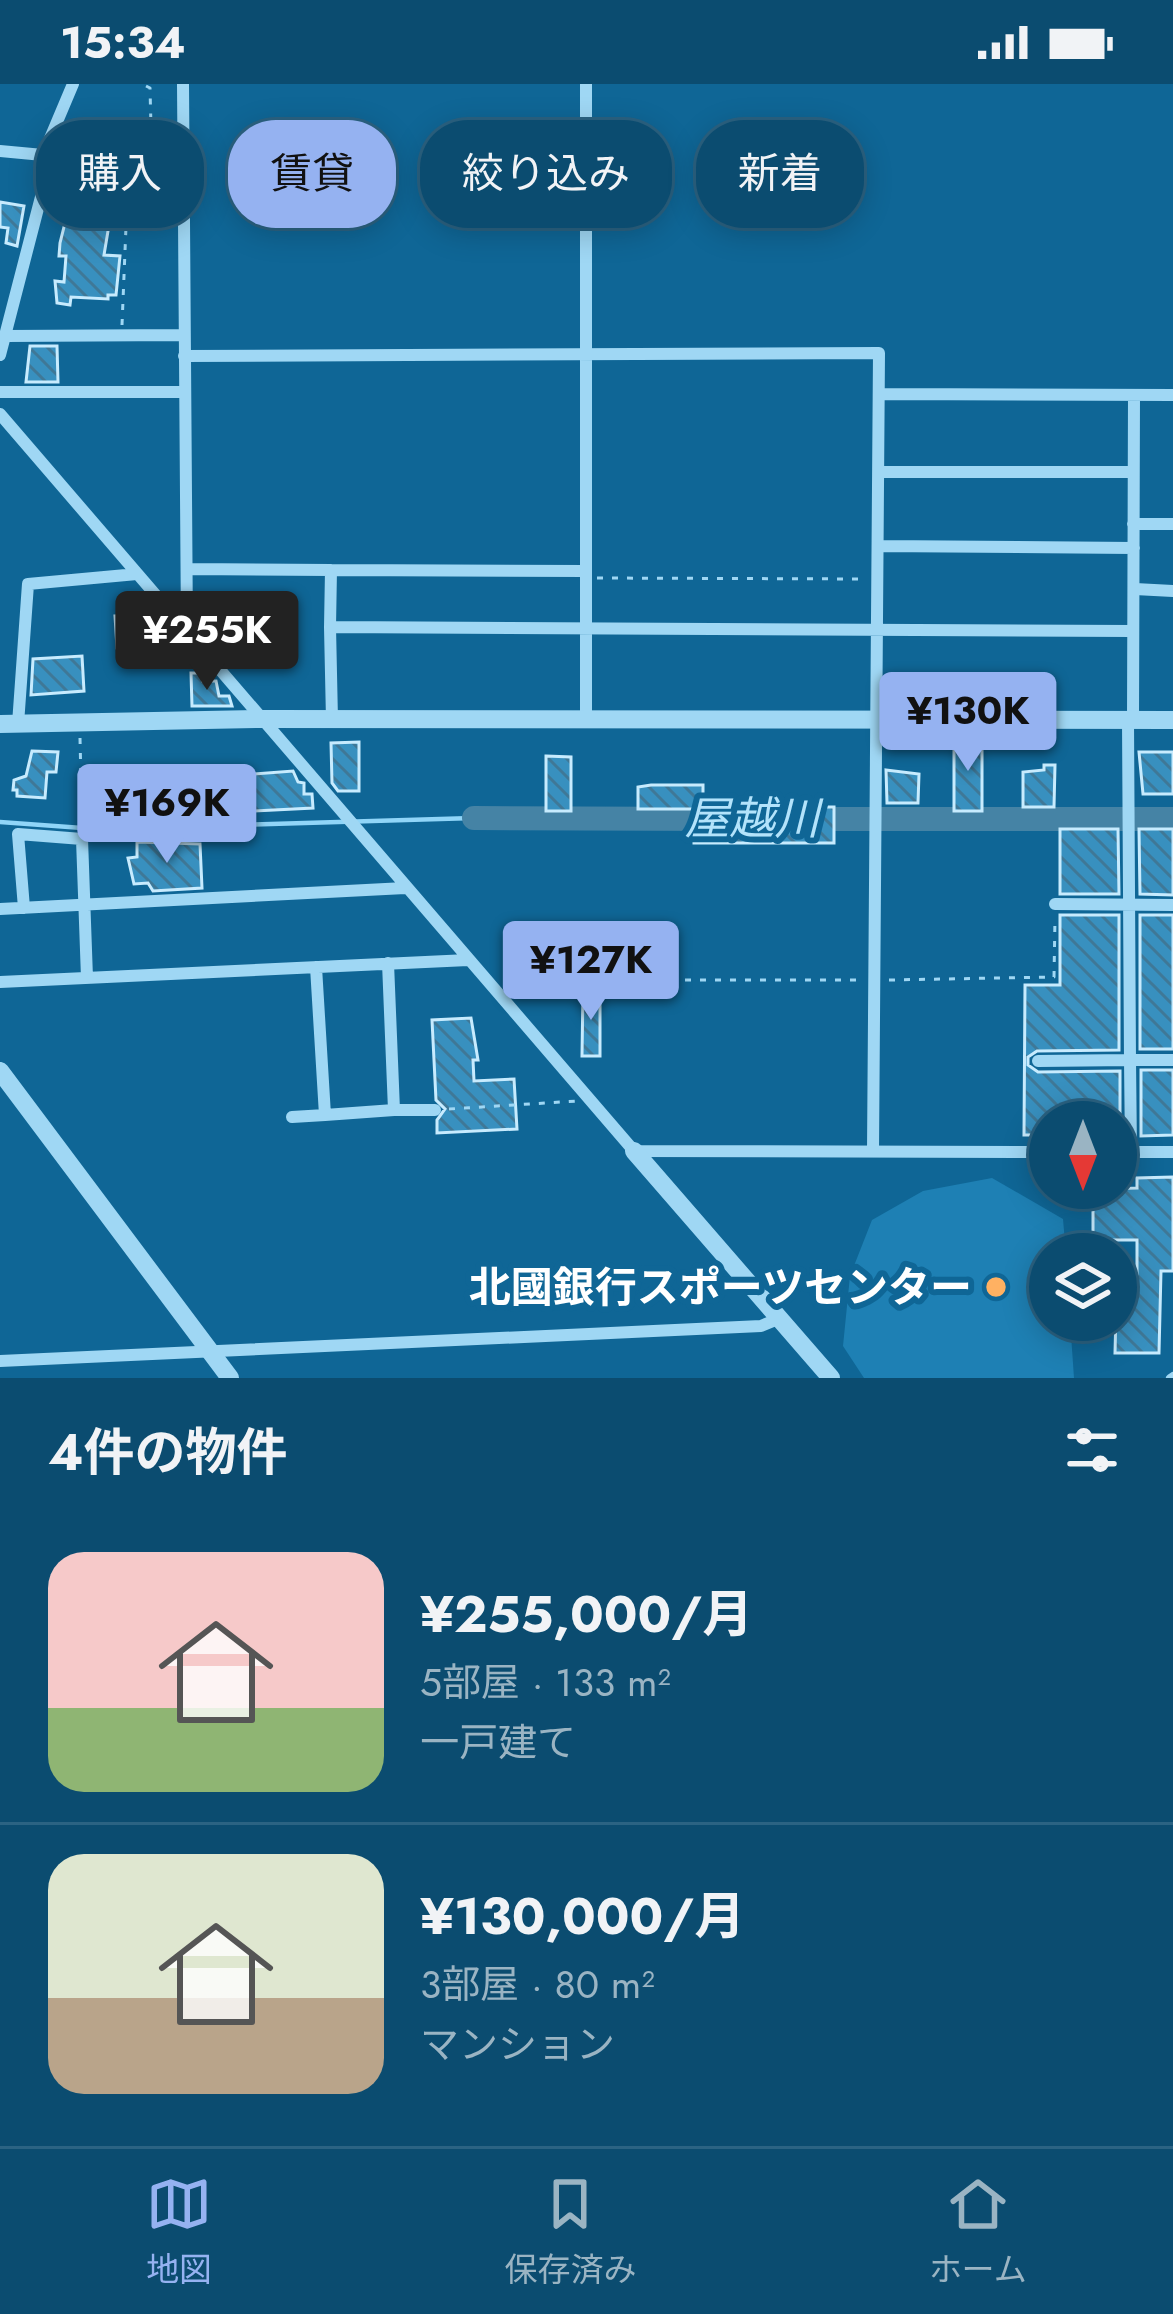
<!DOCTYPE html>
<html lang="ja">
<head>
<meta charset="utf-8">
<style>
	body { margin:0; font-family:Jost,"Noto Sans JP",sans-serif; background:#195678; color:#f1f3f6; height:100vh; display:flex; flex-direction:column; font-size:45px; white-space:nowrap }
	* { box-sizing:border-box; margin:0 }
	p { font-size:39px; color:#9ab4c3 }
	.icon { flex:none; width:66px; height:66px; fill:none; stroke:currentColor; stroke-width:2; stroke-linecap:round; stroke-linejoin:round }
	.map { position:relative; height:1294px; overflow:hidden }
	.side { display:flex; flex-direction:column; background:#0b4c70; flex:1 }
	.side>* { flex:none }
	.top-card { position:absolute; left:36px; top:36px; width:1101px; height:108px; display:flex; gap:24px }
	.needle { width:78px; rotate:180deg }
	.buttons { position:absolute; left:1029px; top:1017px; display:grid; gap:24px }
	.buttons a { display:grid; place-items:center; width:108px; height:108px; border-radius:50%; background:#0b4c70; box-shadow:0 6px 30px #0003,0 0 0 3px #2b6383; font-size:60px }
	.price { position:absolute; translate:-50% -102px; padding:0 27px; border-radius:12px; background:#95b2f1; color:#111; font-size:39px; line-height:78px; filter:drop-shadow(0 3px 6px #0008) }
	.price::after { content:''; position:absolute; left:50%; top:72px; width:36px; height:27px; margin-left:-18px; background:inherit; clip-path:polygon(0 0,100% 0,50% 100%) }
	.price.current { background:#222; color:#fff }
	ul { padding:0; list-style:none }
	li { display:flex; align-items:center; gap:36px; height:300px; padding:0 48px }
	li+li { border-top:3px solid #2b6383 }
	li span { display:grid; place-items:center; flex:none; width:336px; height:240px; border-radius:36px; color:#555 }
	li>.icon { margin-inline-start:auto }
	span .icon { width:144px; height:144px; fill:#fffc; stroke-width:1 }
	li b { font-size:51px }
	h2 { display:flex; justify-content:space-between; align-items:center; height:144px; padding:0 48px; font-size:51px }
	.chip { padding:0 42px; border-radius:48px; background:#0b4c70; box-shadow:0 6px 30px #0003,0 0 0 3px #2b6383; font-size:42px; line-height:108px }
	.chip.current { background:#95b2f1; color:#111 }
	.status { display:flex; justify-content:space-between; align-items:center; height:84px; padding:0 60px; background:#0b4c70; direction:ltr }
	.status svg { height:33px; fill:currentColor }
	.menu { display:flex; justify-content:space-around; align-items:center; height:168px; border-top:3px solid #2b6383; background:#0b4c70; font-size:33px; color:#9ab4c3 }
	.menu a { display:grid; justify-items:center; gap:6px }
	.menu .current { color:#95b2f1 }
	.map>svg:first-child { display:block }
	.pitch { fill:#1e80b4 }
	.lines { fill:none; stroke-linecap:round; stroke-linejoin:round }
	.stream { stroke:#90d5f8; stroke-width:4.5 }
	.river { stroke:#4583a5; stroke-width:24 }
	.building { fill:url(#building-back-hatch); stroke:#c7ebfe; stroke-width:3 }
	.path { stroke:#9fd7f4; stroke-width:3; stroke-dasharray:6 9; stroke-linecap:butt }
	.service { stroke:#9fd7f4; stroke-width:8 }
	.minor { stroke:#9fd7f4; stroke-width:12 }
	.tertiary { stroke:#9fd7f4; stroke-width:18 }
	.poi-dot { fill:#ffb162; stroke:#0f6696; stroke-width:4.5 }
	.labels { text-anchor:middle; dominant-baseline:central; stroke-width:12; stroke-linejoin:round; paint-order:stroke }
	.poi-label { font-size:42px; font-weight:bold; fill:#fff; stroke:#0f6696; text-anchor:end }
	.water-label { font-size:45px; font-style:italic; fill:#b3e3fb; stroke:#0f6696 }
</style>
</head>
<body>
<div class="status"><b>15:34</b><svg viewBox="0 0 49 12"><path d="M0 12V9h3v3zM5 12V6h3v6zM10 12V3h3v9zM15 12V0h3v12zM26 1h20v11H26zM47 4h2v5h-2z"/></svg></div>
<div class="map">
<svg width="1173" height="1294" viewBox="0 0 1173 1294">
	<defs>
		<pattern id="building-back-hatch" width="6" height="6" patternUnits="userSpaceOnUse" patternTransform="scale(3)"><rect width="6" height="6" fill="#3890bf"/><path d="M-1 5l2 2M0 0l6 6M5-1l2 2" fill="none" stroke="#3f7897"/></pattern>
	</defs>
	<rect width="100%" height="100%" fill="#0f6696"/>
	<path class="pitch" d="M 992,1094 L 1063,1135 L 1066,1170 L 1050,1170 L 1050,1236 L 1070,1236 L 1074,1294 L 864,1294 L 843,1262 L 850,1192 L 872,1136 L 923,1107 Z"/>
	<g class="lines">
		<path class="stream" d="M 0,738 L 96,745 L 474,734"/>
		<path class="river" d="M 474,734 L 724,735
			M 801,735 L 1173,735"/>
	</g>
	<path class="building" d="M 0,118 L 24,122 L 17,162 L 6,159 L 8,144 L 0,143 Z
		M 68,127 L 97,132 L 98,127 L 111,129 L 104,171 L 120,172 L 116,211 L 108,211 L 108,215 L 71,213 L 70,221 L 57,219 L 55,197 L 64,198 L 66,172 L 59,172 L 60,159 Z
		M 30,262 L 57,262 L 58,298 L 26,298 Z
		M 142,531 L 142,541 L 166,539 L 168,547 L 172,546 L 173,558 L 168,561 L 117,564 L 115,532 Z
		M 82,572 L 84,607 L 31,611 L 33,575 Z
		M 191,589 L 203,589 L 203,597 L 216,597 L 219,612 L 229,612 L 232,622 L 192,622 Z
		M 954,652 L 982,652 L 982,727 L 954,727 Z
		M 359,658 L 359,707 L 338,707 L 332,699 L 331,659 Z
		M 32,667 L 58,668 L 56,688 L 47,688 L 45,714 L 17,712 L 17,706 L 13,706 L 14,696 L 26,692 Z
		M 1139,668 L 1173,668 L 1173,710 L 1143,710 Z
		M 546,672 L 571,673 L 571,727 L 546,727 Z
		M 1044,681 L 1055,681 L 1054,723 L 1023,723 L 1023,688 L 1044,686 Z
		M 216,685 L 228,685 L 228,692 L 293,687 L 298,698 L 304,699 L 304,710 L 312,710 L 313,724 L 199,730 L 197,694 L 217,693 Z
		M 886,686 L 919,690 L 918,719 L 887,719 Z
		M 152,696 L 157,730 L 127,732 L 125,707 L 131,707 L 130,698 Z
		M 651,701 L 703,701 L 703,723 L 834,723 L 834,759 L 694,759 L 694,725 L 638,725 L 638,703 Z
		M 1060,745 L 1118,745 L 1119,810 L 1060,810 Z
		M 1139,745 L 1173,745 L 1173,811 L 1140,810 Z
		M 137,758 L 200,760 L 202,804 L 153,807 L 148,799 L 134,800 L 128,774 L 137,773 Z
		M 1060,831 L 1119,831 L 1119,966 L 1037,967 L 1028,973 L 1028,981 L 1038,988 L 1120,987 L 1120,1051 L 1116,1051 L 1116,1038 L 1050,1038 L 1050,1051 L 1024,1051 L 1025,901 L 1060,901 Z
		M 1140,831 L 1173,831 L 1173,965 L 1140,965 Z
		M 583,905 L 600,905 L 600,972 L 582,972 Z
		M 471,934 L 478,976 L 473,976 L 474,997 L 514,995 L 517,1045 L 437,1049 L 437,1036 L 445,1025 L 436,1016 L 432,936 Z
		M 1141,986 L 1173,986 L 1173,1051 L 1141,1052 Z
		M 1173,1093 L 1173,1187 L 1161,1187 L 1159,1269 L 1115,1269 L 1117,1189 L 1137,1190 L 1137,1156 L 1093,1156 L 1093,1105 L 1137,1104 L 1137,1094 Z"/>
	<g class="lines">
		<path class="path" d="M 132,92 L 151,43 L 150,4 L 142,0
			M 122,241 L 127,118
			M 597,494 L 864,495
			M 80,654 L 82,740
			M 505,896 L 862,896
			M 889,896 L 1054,893 L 1055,834
			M 449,1025 L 577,1017"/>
		<path class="service" d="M 1170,1294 L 1173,1292"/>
		<path class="minor" d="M 183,0 L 187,548
			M 0,67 L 43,71
			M 43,76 L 123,99 L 135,107 L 185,109
			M 6,252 L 183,251
			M 0,271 L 42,109 L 43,71 L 73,0
			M 184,272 L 879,269 L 873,1067
			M 0,308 L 184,308
			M 880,310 L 1173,311
			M 0,330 L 634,1067 L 1050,1068
			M 879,388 L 1133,388
			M 1133,440 L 1173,440
			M 878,462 L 1134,464
			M 187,485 L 331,486 L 330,543 L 1133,547
			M 331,486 L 586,487
			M 1135,505 L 1173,507
			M 330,543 L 332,636
			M 1133,636 L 1134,311
			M 586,637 L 586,0
			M 1128,637 L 1130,976 L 1173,976
			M 18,640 L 28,500 L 137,490
			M 1055,820 L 1173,821
			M 24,824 L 18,750 L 82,755 L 87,894
			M 0,825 L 405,804
			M 316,883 L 325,1031 L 394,1026 L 388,879
			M 0,898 L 468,876
			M 1038,977 L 1130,976 L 1131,1068
			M 394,1026 L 435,1026
			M 292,1033 L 325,1031
			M 1116,1068 L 1173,1068
			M 0,1277 L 761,1242 L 778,1235"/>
		<path class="tertiary" d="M 0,640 L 259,635 L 1173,636
			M 0,987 L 230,1294
			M 634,1067 L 831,1294"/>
	</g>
	<circle class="poi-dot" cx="996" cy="1203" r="12"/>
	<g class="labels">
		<g class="poi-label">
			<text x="972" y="1203">北國銀行スポーツセンター</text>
		</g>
		<g class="water-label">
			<text x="752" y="734">屋越川</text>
		</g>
	</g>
</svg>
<div class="buttons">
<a><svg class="needle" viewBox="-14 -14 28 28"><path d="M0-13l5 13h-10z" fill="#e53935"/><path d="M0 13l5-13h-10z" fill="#9ab4c3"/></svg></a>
<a><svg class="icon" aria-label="layers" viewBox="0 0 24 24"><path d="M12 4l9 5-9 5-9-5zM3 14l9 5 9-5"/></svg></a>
</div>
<b class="price current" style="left:207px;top:609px">¥255K</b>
<b class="price" style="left:968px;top:690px">¥130K</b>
<b class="price" style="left:167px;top:782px">¥169K</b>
<b class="price" style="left:591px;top:939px">¥127K</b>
<div class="top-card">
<a class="chip">購入</a>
<a class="chip current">賃貸</a>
<a class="chip">絞り込み</a>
<a class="chip">新着</a>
</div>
</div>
<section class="side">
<h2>4件の物件<svg class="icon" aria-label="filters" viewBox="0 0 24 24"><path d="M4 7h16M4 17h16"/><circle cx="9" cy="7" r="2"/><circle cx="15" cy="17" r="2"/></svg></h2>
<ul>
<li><span style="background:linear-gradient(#f6c9c9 65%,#8fb573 0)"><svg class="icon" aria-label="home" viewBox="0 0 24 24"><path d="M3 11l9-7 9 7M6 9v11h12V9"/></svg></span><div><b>¥255,000/月</b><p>5部屋 · 133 m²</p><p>一戸建て</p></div></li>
<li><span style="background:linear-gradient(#dfe7d0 60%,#b9a48a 0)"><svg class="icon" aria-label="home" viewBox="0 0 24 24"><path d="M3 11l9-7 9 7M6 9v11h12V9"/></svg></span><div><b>¥130,000/月</b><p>3部屋 · 80 m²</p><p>マンション</p></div></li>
</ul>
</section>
<nav class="menu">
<a class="current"><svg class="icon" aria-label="map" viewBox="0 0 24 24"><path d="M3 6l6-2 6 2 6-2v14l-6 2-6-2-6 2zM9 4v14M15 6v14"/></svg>地図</a>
<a><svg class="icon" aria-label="saved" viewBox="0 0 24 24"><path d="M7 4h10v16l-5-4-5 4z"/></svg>保存済み</a>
<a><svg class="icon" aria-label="home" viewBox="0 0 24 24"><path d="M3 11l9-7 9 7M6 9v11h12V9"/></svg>ホーム</a>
</nav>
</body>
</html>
